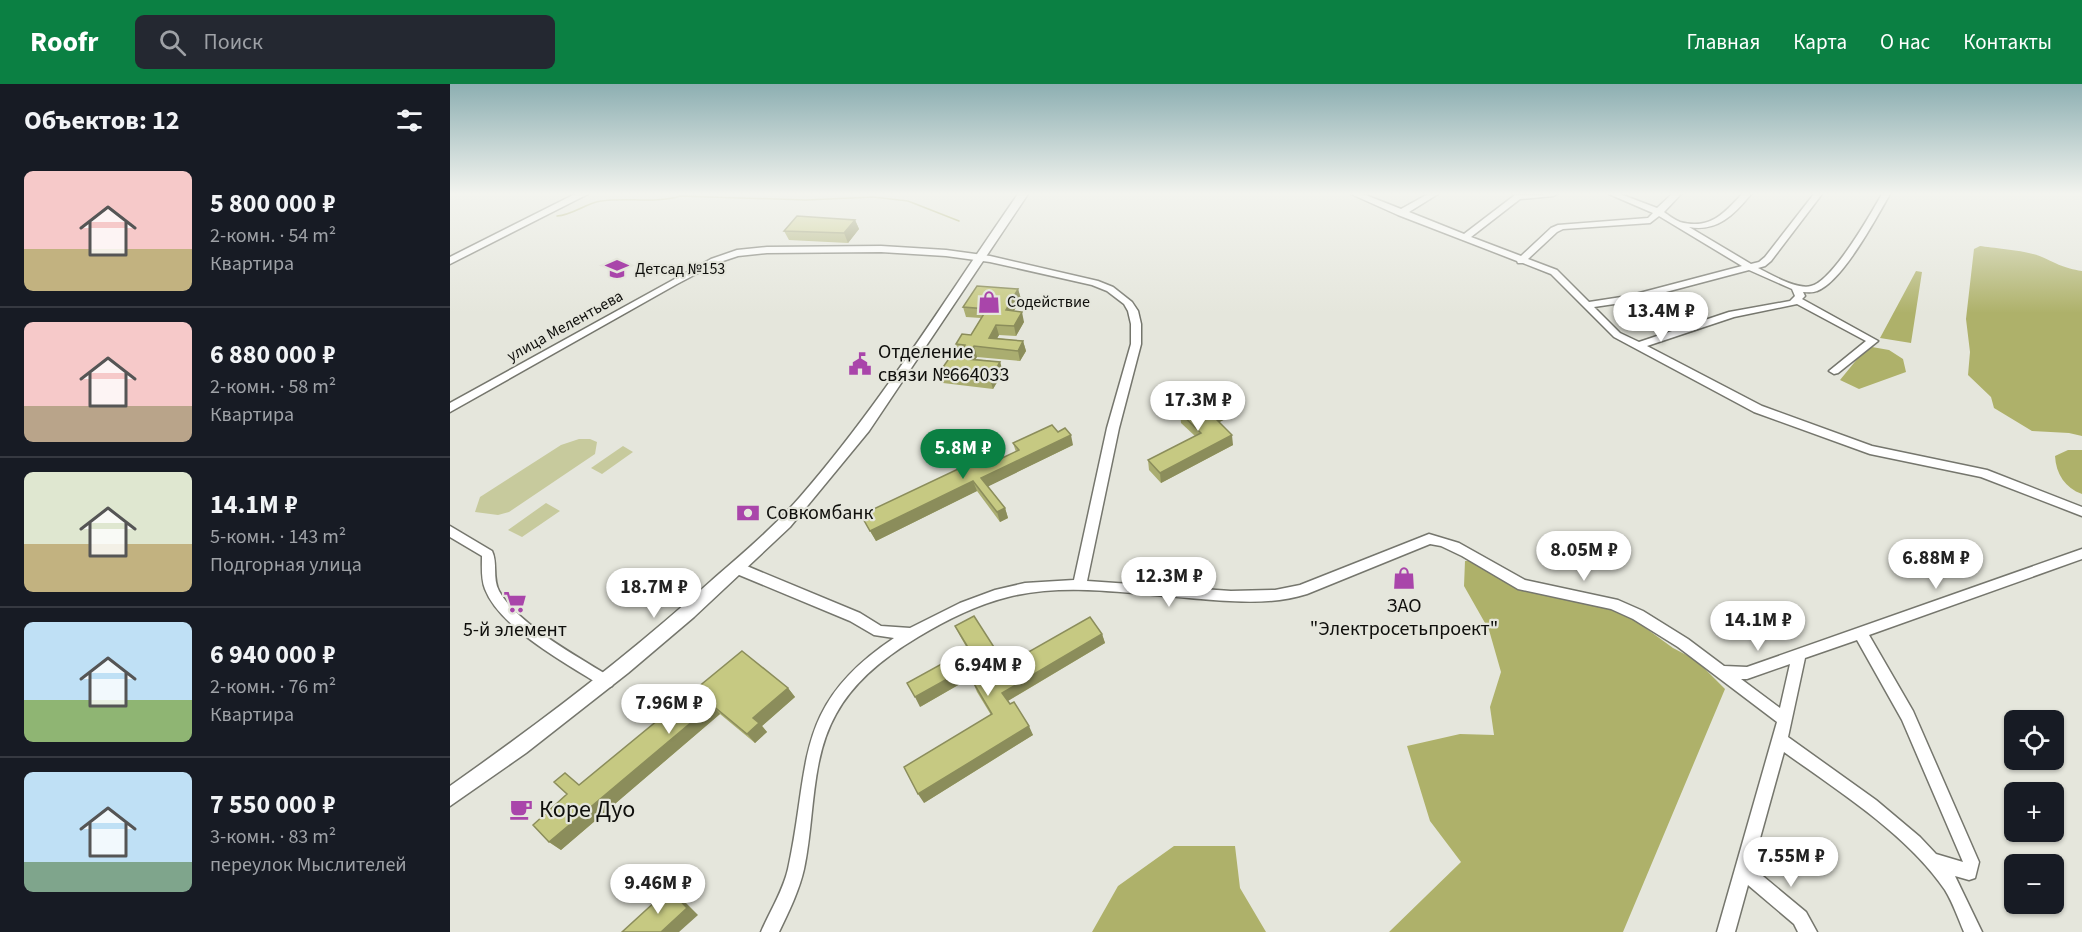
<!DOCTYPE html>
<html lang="ru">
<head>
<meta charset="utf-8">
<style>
	body { margin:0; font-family:"Source Sans 3",sans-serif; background:#242831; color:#f1f3f6; height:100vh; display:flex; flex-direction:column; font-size:22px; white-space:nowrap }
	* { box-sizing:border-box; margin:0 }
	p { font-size:20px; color:#9ea1a6 }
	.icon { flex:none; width:33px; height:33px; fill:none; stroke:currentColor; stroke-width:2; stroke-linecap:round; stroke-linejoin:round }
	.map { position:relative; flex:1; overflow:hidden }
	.sheet { display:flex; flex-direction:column; background:#171b24; width:450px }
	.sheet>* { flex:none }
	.fabs { position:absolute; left:1554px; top:626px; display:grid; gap:12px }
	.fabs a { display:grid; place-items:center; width:60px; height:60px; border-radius:9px; background:#171b24; box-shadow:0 2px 4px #0004; font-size:30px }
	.price { position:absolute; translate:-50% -51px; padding:0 14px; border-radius:21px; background:#fff; color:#222; font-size:20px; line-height:39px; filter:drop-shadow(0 2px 3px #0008) }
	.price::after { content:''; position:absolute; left:50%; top:36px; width:18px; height:14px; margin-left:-9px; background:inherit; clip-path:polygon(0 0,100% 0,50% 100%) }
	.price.selected { background:#0b8043; color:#fff }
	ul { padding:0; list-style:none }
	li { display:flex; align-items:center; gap:18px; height:150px; padding:0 24px }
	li+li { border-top:2px solid #363941 }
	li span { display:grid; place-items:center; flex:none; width:168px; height:120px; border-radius:9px; color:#555 }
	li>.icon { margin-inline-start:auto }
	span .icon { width:72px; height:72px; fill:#fffc; stroke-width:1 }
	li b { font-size:26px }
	h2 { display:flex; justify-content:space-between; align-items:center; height:72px; padding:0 24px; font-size:26px }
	header { display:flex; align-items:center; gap:36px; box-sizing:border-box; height:84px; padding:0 30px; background:#0b8043; color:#fff }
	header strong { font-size:28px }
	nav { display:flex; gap:33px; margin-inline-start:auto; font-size:21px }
	.search { width:420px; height:54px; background:#242831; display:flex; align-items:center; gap:15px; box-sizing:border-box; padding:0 21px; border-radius:9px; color:#9ea1a6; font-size:22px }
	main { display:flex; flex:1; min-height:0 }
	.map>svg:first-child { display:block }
	.green { fill:#c7ca9d }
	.forest { fill:#aeb16a }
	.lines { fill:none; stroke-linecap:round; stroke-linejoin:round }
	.stream { stroke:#a4a761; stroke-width:1.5 }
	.minor-casing { stroke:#75766d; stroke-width:3 }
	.major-casing { stroke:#75766d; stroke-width:3 }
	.minor { fill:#fff; fill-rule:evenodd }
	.major { fill:#fff; fill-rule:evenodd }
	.wall { fill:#aaad70 }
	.shaded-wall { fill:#8b8d5b }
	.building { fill:#c6c982; stroke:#8b8d5b; stroke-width:1.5 }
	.labels { text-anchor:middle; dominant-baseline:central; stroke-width:4.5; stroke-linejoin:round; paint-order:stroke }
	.far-poi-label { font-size:16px; fill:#0f0f0c; stroke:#e5e6dc; text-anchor:start }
	.far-street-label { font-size:16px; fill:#0f0f0c; stroke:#e5e6dc }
	.poi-label { font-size:20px; fill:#0f0f0c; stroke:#e5e6dc; text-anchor:start }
	.near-poi-label { font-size:24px; fill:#0f0f0c; stroke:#e5e6dc; text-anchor:start }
</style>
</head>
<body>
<header>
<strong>Roofr</strong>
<div class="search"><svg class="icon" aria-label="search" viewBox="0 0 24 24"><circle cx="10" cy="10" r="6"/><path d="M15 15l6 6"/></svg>Поиск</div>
<nav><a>Главная</a><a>Карта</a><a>О нас</a><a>Контакты</a></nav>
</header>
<main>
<section class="sheet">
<h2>Объектов: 12<svg class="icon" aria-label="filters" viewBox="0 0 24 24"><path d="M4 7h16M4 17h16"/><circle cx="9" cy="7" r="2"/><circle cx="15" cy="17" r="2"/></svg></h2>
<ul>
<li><span style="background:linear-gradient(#f6c9c9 65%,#c2b280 0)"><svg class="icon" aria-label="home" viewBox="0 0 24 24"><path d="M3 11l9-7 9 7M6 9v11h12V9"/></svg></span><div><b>5 800 000 ₽</b><p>2-комн. · 54 m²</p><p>Квартира</p></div></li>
<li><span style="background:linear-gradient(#f6c9c9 70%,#b9a48a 0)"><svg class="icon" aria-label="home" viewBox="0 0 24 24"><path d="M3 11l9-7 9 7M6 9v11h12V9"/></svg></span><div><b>6 880 000 ₽</b><p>2-комн. · 58 m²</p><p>Квартира</p></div></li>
<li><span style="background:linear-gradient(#dfe7d0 60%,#c2b280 0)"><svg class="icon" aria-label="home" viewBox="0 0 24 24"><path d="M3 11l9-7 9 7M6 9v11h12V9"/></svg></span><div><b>14.1M ₽</b><p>5-комн. · 143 m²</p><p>Подгорная улица</p></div></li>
<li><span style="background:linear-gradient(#bfe0f5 65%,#8fb573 0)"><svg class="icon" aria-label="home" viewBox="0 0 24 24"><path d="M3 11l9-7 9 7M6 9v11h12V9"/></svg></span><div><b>6 940 000 ₽</b><p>2-комн. · 76 m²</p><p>Квартира</p></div></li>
<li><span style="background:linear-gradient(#bfe0f5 75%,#7fa58c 0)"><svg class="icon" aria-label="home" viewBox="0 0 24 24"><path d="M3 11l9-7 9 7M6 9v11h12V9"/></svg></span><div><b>7 550 000 ₽</b><p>3-комн. · 83 m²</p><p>переулок Мыслителей</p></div></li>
</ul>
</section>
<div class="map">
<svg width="1632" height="848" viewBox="0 0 1632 848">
	<rect width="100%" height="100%" fill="#e5e6dc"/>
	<path class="green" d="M 129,355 L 140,355 L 147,358 L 145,370 L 59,428 L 48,431 L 25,428 L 30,413 L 111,361 Z
		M 173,362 L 183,368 L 152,390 L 141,384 Z
		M 96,419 L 110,427 L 72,453 L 58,446 Z"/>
	<path class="forest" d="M 1530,162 C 1544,164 1580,167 1592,173 C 1608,180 1613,184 1632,187 L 1632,352 L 1619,349 L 1582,347 L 1544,324 L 1541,313 L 1518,291 L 1520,268 L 1516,235 L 1524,165 Z
		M 1466,187 L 1472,188 L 1461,259 L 1430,254 Z
		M 1422,263 L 1439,266 L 1453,275 L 1456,288 L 1409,305 L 1390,296 L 1408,274 Z
		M 1618,366 L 1632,366 L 1632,410 C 1615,404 1606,390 1605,372 Z
		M 1033,476 L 1071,506 L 1141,518 L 1175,529 L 1223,564 L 1246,576 L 1275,605 L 1173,848 L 939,848 L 1011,778 L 980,737 L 957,662 L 1010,650 L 1044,651 L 1040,623 L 1051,588 L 1039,546 L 1014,502 L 1015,477 Z
		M 724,762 L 785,762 L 790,804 L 816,848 L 642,848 L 668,802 Z"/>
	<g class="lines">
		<path class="stream" d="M 107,132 C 123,131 136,119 151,117 C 177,113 205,120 230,112 L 356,116 L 423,113 L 458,117 L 509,137"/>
		<g class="minor-casing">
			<path id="minor" d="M 901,110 L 913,110 L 951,125 L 978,110 L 988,110 L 959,128 L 1014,150 L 1065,111 L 1107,110 L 1103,112 L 1070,115 L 1021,153 L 1071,172 L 1101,144 L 1108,141 L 1198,134 L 1203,129 L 1159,110 L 1170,110 L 1207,124 L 1222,110 L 1231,110 L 1214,128 C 1218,131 1225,136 1230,138 C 1259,146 1274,130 1292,110 L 1301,110 C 1284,131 1267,148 1239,143 L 1301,180 L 1309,178 L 1315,173 L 1364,110 L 1372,110 L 1321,177 L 1315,182 L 1308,184 C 1320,190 1347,206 1361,202 C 1383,197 1420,131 1432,110 L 1440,110 C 1426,134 1393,197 1367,207 C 1363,209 1357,208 1353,208 L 1355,212 L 1352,215 L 1428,257 L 1388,289 L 1384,290 L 1379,287 L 1416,257 L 1347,220 L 1284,233 L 1197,262 L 1312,322 L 1422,362 L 1537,386 L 1632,423 L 1632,432 L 1531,393 L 1420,370 L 1304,328 L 1164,253 L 1101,190 L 1073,179 L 1068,179 L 1067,177 L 948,131 ZM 1209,132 L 1292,182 L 1178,212 L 1139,218 L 1107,186 L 1078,175 L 1107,148 L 1113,145 L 1200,139 ZM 1299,186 L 1342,205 L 1345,212 L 1340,217 L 1279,228 L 1189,258 L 1170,249 L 1144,223 L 1178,218 Z
				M 431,162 L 496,166 L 540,172 L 648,197 L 663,203 L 682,218 L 688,227 L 691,240 L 691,260 L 669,344 L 637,497 L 781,507 L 825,506 L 850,501 L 979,450 L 1009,459 L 1075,496 L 1168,516 L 1193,527 L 1238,555 L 1274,582 L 1297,583 L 1632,465 L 1632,475 L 1419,551 L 1463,627 L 1529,778 L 1525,794 L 1519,796 L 1505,792 L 1532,848 L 1514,848 C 1508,834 1503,819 1495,806 C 1457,750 1388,707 1334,668 L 1302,783 L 1356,828 L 1367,848 L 1348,848 L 1344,840 L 1298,801 L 1285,848 L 1267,848 L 1327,638 L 1228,563 L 1183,535 L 1161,525 L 1068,505 L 1012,472 L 991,462 L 980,460 L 857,510 C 819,522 778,517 739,514 C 681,510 616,498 558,513 C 526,521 496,536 468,553 C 436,572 404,597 386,630 C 360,676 365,734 354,785 C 349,807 339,827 329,848 L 311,848 C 320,827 333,807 338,785 C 361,680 342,622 444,554 L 424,551 L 400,537 L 282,488 L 281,484 L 282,480 L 292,480 L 410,529 L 431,542 L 460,544 L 510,519 L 545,506 L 575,499 L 624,496 L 657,344 L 681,260 L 681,240 L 678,227 L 674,220 L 657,207 L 642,201 L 540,178 L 496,172 L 431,168 L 317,169 L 288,172 L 267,179 L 227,200 L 0,328 L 0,319 L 261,175 L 287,166 L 317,163 ZM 1407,556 L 1452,636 L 1513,778 L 1486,770 L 1470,753 L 1426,716 L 1338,653 L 1355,574 ZM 1340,580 L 1330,624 L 1291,595 L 1297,595 Z
				M 0,442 L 42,467 C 48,479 42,494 49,507 C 68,541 129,573 162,594 L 164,598 L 162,602 L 157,604 L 152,602 C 117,580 50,544 35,505 C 31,495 32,483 32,472 L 0,453 Z"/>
		</g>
		<g class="major-casing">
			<path id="major" d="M 125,110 L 138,110 L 0,180 L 0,173 Z
				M 568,110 L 578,110 L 419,347 L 340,443 L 244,533 L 178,589 L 76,669 L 0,722 L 0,702 C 91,638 179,571 261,497 C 292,470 323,444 350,413 C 432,319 497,212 568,110 Z"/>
		</g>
		<use href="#minor" class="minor"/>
		<use href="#major" class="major"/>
	</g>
	<path class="wall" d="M 405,136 L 409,145 L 398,159 L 339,156 L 334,147 Z
		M 568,205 L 571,215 L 564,227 L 574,238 L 566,252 L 549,251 L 547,254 L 573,257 L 576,267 L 570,277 L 527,273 L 525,275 L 550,278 L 553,288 L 543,305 L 493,299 L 489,289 L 507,274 L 509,270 L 506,260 L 521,251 L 531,234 L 516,233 L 513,223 Z
		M 789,328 L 769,338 L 783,361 L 711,399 L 699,386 L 698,376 L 745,352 L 731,339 L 730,329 Z
		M 563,359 L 623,361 L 538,402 L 555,424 L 558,434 L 550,438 L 527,407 L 426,457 L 411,431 L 548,376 L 566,368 Z
		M 505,542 L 549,571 L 553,580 L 539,588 L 540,590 L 652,550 L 655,559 L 558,617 L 583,651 L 474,719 L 541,631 L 527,608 L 523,598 L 531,594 L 529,589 L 470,623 L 518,566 L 510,552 Z
		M 292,567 L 338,604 L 345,613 L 312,642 L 317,648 L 305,659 L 270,630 L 111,766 L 99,758 L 130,701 Z"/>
	<path class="shaded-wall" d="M 405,136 L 409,145 L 398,159 L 394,149 Z
		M 568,205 L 571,215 L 558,236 L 556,226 Z
		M 572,228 L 574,238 L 566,252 L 564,242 Z
		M 546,241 L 549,251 L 542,264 L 539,254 Z
		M 573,257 L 576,267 L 570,277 L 568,267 Z
		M 524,262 L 527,273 L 520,285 L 517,275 Z
		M 550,278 L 553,288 L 543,305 L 540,295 Z
		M 789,318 L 789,328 L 762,342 L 762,331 Z
		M 621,351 L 623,361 L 535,404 L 531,394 Z
		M 782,351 L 783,361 L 711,399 L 710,389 Z
		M 523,397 L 527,407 L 426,457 L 420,447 Z
		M 555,424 L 558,434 L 550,438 L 547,428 Z
		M 652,550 L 655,559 L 556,618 L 552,609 Z
		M 549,571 L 553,580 L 538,589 L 533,579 Z
		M 524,580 L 529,589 L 470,623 L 465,613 Z
		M 338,604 L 345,613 L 312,642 L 317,648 L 305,659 L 297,650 L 303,634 Z
		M 262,621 L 270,630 L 111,766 L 99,758 Z
		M 579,642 L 583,651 L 474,719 L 468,710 Z
		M 219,805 L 229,812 L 248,831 L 229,848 L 211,848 Z"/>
	<path class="building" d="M 347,132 L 405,136 L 394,149 L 334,147 Z
		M 527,202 L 568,205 L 556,226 L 572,228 L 564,242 L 546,241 L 539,254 L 573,257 L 568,267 L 524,262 L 517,275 L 550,278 L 540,295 L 489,289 L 500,273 L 507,274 L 515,261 L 506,260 L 512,250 L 521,251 L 537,225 L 513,223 Z
		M 776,306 L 789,318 L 762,331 L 782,351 L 710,389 L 698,376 L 751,349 L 730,329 Z
		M 602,341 L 608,348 L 615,344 L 621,351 L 531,394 L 555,424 L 547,428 L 523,397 L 420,447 L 411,431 L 542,369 L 548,376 L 569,366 L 563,359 Z
		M 524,532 L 549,571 L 533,579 L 540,590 L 640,533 L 652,550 L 552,609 L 560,620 L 564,618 L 579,642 L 468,710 L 454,683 L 542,630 L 523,598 L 532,593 L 524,580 L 465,613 L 457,599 L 519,565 L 505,542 Z
		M 292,567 L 338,604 L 303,634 L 309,639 L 297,650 L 262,621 L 99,758 L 83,741 L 117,710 L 104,698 L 115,689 L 129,701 Z
		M 219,805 L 237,824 L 211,848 L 172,848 Z"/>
	<linearGradient id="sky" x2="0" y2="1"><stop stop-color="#8dafb2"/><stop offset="0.48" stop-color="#f3f4ef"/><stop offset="1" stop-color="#f3f4ef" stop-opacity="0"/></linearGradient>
	<rect width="1632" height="229" fill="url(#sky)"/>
	<defs>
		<g id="school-bare" transform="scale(1.8)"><path d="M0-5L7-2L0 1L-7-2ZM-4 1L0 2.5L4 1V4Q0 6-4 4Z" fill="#a945aa" stroke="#e5e6dc" stroke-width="2.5" paint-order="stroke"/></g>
		<g id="shop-bare" transform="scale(1.8)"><path d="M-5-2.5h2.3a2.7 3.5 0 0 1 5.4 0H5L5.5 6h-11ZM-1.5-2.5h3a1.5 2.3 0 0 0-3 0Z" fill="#a945aa" stroke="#e5e6dc" stroke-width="2.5" paint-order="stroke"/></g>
		<g id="civic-bare" transform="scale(1.8)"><path d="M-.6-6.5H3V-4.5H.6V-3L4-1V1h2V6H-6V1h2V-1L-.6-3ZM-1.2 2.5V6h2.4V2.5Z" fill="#a945aa" stroke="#e5e6dc" stroke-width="2.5" paint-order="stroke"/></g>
		<g id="bank-bare" transform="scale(1.8)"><path d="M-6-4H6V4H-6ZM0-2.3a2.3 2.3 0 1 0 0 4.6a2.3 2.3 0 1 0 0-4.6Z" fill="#a945aa" stroke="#e5e6dc" stroke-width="2.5" paint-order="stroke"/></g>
		<g id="supermarket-bare" transform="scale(1.8)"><path d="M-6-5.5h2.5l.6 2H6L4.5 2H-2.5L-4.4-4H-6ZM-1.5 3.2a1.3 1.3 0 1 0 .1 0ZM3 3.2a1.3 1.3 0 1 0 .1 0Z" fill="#a945aa" stroke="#e5e6dc" stroke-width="2.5" paint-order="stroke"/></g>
		<g id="cafe-bare" transform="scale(1.8)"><path d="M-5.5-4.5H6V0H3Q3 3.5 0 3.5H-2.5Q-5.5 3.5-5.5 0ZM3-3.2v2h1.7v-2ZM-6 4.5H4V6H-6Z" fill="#a945aa" stroke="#e5e6dc" stroke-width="2.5" paint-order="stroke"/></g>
	</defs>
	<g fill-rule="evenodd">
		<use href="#school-bare" x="167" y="185"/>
		<use href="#shop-bare" x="539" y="218"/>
		<use href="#civic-bare" x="410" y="280"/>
		<use href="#bank-bare" x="298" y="429"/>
		<use href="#shop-bare" x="954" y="494"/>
		<use href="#supermarket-bare" x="65" y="518"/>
		<use href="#cafe-bare" x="71" y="725"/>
	</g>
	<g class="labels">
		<g class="far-poi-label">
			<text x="185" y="185">Детсад №153</text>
			<text x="557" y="218">Содействие</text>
		</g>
		<g class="far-street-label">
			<text transform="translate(115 242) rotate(-29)">улица Мелентьева</text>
		</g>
		<g class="poi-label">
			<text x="428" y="268">Отделение<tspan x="428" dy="23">связи №664033</tspan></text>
			<text x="316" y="429">Совкомбанк</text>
			<text x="954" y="522" text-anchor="middle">ЗАО<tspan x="954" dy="23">"Электросетьпроект"</tspan></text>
			<text x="65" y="546" text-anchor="middle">5-й элемент</text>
		</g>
		<g class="near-poi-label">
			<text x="89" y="725">Коре Дуо</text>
		</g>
	</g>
</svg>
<div class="fabs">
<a><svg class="icon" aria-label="locate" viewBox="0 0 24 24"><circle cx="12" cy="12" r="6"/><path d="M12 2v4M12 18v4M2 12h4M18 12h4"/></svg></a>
<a>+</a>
<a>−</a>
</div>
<b class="price" style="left:1211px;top:259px">13.4M ₽</b>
<b class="price" style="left:748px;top:348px">17.3M ₽</b>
<b class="price selected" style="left:513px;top:396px">5.8M ₽</b>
<b class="price" style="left:1134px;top:498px">8.05M ₽</b>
<b class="price" style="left:1486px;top:506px">6.88M ₽</b>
<b class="price" style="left:719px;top:524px">12.3M ₽</b>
<b class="price" style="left:204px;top:535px">18.7M ₽</b>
<b class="price" style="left:1308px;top:568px">14.1M ₽</b>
<b class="price" style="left:538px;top:613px">6.94M ₽</b>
<b class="price" style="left:219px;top:651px">7.96M ₽</b>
<b class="price" style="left:1341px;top:804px">7.55M ₽</b>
<b class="price" style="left:208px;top:831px">9.46M ₽</b>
</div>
</main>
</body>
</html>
